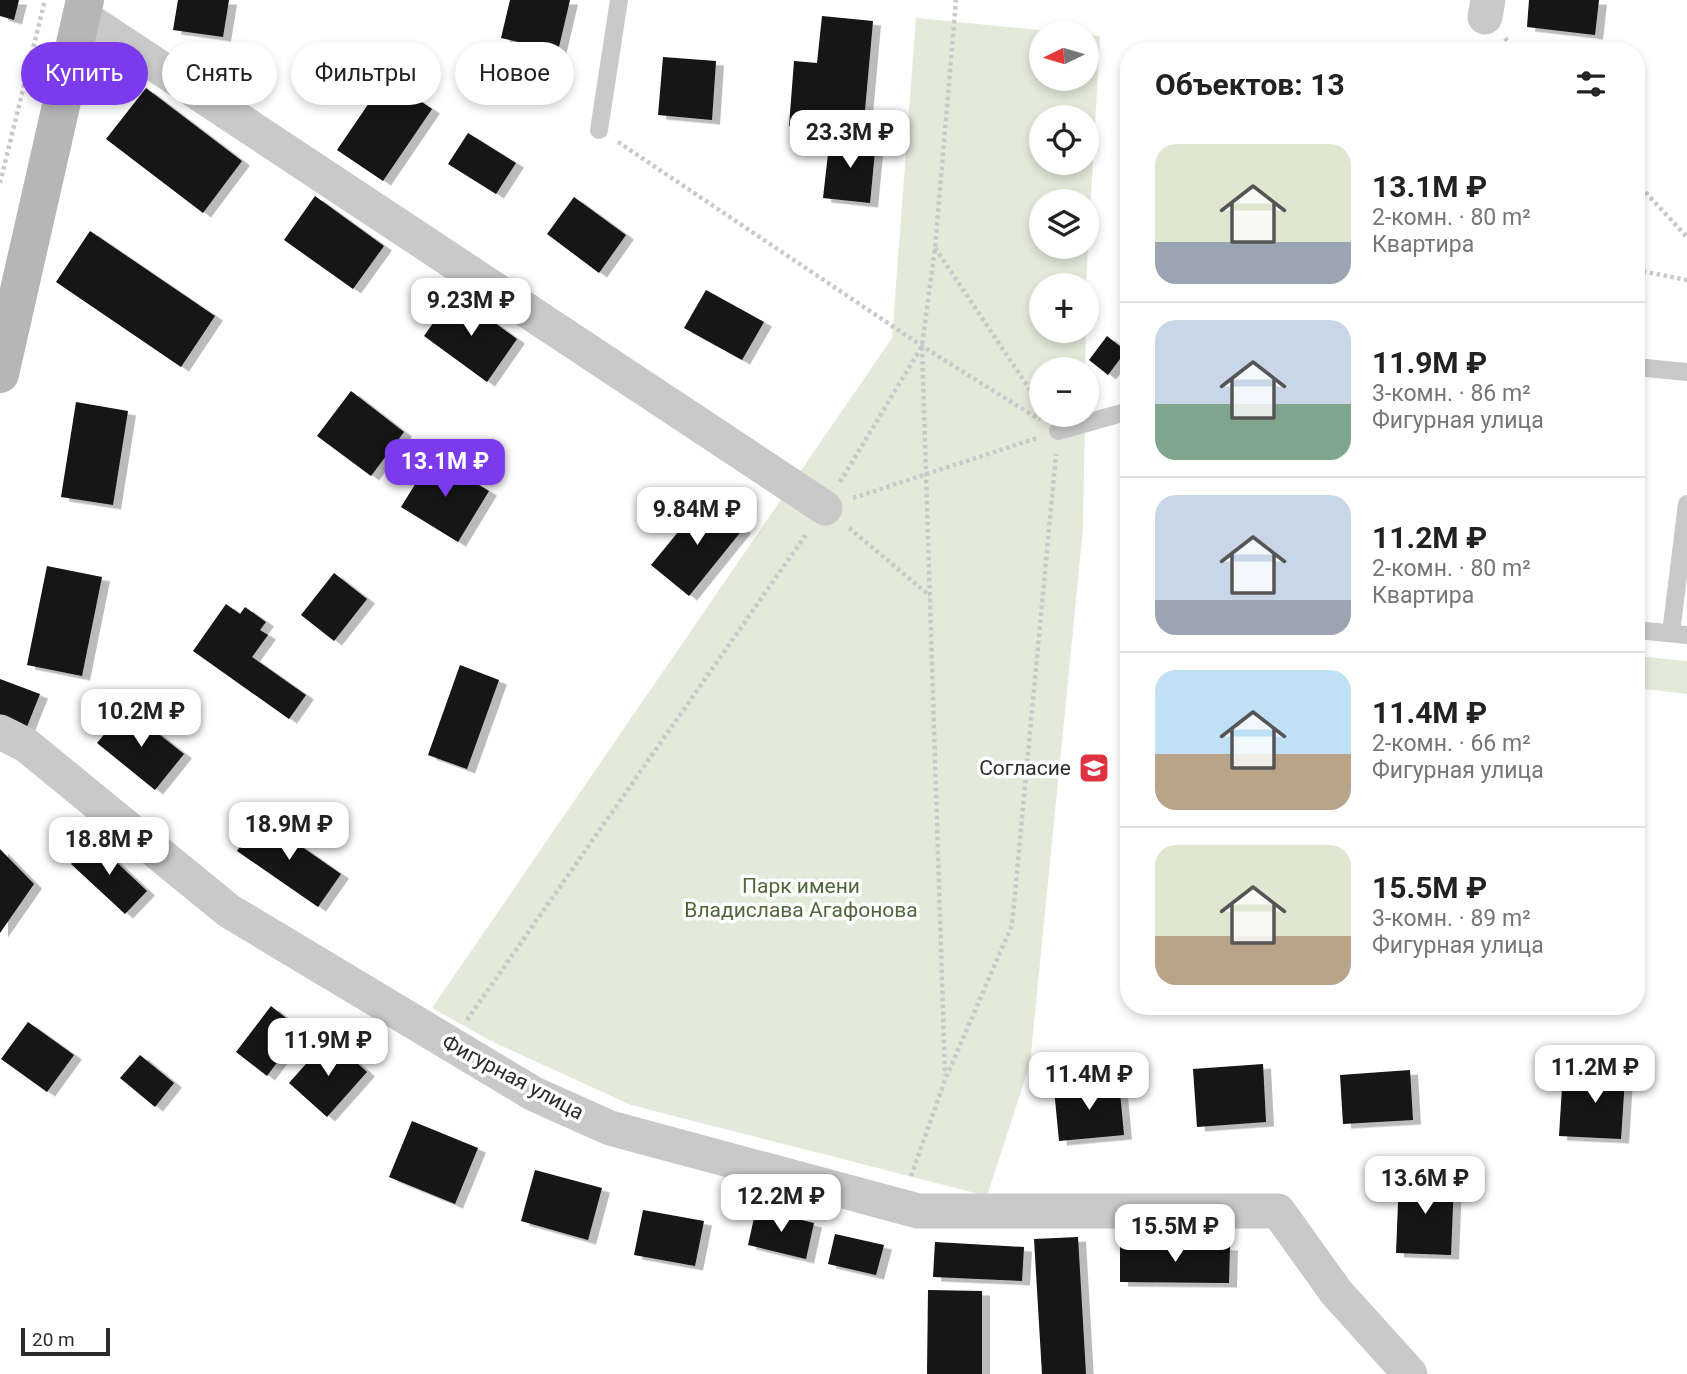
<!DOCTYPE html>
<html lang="ru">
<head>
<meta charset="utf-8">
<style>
	body { margin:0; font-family:Roboto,sans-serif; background:#f2f2f2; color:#222; height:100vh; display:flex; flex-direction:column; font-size:26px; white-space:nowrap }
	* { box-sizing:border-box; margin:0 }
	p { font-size:23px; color:#767676 }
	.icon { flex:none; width:38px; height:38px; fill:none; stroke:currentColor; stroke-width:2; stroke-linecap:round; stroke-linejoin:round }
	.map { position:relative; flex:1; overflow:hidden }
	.drawer { position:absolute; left:1120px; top:42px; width:525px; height:973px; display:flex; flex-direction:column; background:#fff; border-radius:28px; box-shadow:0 4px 10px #0003 }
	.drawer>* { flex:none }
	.top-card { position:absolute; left:21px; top:42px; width:665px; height:63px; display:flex; gap:14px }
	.needle { width:46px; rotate:265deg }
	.buttons { position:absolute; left:1029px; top:21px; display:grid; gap:14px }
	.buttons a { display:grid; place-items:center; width:70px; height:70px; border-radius:50%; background:#fff; box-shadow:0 4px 10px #0003; font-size:35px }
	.scale { position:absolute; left:21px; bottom:18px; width:89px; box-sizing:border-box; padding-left:7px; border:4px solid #2c2c2c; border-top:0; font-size:19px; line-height:24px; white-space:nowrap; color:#2c2c2c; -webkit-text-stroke:5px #fff; paint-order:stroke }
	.price { position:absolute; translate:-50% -60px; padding:0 16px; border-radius:14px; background:#fff; color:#222; font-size:23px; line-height:46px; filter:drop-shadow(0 2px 4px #0008) }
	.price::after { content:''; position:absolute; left:50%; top:42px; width:21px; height:16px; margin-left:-10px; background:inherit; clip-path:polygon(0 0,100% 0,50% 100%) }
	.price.current { background:#7c3aed; color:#fff }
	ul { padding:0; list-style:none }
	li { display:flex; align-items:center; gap:21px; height:175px; padding:0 35px }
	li+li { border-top:2px solid #e0e0e0 }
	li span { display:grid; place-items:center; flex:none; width:196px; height:140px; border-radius:21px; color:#555 }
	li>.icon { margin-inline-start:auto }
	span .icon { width:84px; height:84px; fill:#fffc; stroke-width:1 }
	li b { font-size:30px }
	h2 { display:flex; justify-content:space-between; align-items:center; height:84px; padding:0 35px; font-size:30px }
	.chip { padding:0 24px; border-radius:32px; background:#fff; box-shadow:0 4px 10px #0003; font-size:24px; line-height:63px }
	.chip.current { background:#7c3aed; color:#fff }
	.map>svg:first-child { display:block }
	.green { fill:#e3eada; fill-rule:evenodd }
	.building { fill:#131313; filter:url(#shadow) }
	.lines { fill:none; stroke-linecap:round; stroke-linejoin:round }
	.path { stroke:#c9c9c9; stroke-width:4.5; stroke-dasharray:3.5 3.5; stroke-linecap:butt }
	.lane { stroke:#c9c9c9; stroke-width:18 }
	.street { stroke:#c9c9c9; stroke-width:35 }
	.secondary { stroke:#b6b6b6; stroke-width:38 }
	.labels { text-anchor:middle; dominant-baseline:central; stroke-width:7; stroke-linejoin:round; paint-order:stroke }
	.poi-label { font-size:21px; fill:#2c2c2c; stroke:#fff; text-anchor:end }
	.park-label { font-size:21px; fill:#51663c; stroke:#fff }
	.street-label { font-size:21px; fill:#2c2c2c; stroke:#fff }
</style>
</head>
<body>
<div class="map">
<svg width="1687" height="1374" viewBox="0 0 1687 1374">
	<defs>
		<filter id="shadow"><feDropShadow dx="8" dy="4.5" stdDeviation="0" flood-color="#0004"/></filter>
	</defs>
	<rect width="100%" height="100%" fill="#fff"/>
	<path class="green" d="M 916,18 L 1070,33 L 1041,33 L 1041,79 L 1087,79 L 1087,35 L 1100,36 L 1086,285 L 1041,285 L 1041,331 L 1086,331 L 1085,369 L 1041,369 L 1041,415 L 1085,415 L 1083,529 L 1030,1064 L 987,1196 L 631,1105 L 491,1041 L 432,1008 L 892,338 ZM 1041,117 L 1087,117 L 1087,163 L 1041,163 ZM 1041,201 L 1087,201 L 1087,247 L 1041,247 Z
		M 1636,656 L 1687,661 L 1687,694 L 1636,688 Z"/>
	<path class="building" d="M 0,0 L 19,0 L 14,20 L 0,16 Z
		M 178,0 L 229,0 L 223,37 L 173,30 Z
		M 510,0 L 570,0 L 558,51 L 501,38 Z
		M 1529,0 L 1599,0 L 1595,35 L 1527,27 Z
		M 822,16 L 873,21 L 863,132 L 789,126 L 794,61 L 817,63 Z
		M 663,57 L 716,61 L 712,120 L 658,115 Z
		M 386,78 L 432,109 L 383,181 L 337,150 Z
		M 146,88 L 242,161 L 203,213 L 106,139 Z
		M 468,133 L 516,163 L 496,194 L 448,164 Z
		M 830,136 L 876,141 L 870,203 L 823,198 Z
		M 315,196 L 384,246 L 353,289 L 284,240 Z
		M 574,197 L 626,235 L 599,273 L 547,234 Z
		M 90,231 L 215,316 L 181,367 L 56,282 Z
		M 706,290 L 764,322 L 742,360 L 684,328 Z
		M 454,293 L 517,339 L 487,382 L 424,336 Z
		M 1107,336 L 1126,351 L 1108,375 L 1089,360 Z
		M 351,391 L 404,432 L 371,476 L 317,436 Z
		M 76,402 L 128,411 L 113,505 L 61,497 Z
		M 432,457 L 489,491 L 458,542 L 401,507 Z
		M 706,498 L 743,529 L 689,596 L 651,565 Z
		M 47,566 L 102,577 L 82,676 L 27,665 Z
		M 334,573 L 367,599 L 334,641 L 301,615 Z
		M 226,604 L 240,614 L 245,607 L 266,622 L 260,630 L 268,635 L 252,657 L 306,695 L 289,719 L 193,651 Z
		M 460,665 L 499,680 L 467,769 L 428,755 Z
		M 0,679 L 40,694 L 26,729 L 0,719 Z
		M 126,708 L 184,754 L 155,790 L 97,743 Z
		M 259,817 L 341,874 L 318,907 L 237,851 Z
		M 93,840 L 147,891 L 125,914 L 71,864 Z
		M 0,849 L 34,884 L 0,933 Z
		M 271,1006 L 301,1030 L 267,1076 L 236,1052 Z
		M 28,1022 L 74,1055 L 47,1092 L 1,1059 Z
		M 329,1038 L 367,1072 L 327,1117 L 289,1083 Z
		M 140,1055 L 174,1083 L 155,1107 L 120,1078 Z
		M 1594,1061 L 1626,1063 L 1621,1139 L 1559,1136 L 1562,1087 L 1592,1089 Z
		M 1263,1064 L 1266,1122 L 1197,1127 L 1193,1069 Z
		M 1410,1070 L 1413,1120 L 1343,1124 L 1340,1075 Z
		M 1119,1082 L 1124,1135 L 1059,1141 L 1054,1089 Z
		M 412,1121 L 478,1148 L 455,1204 L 389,1177 Z
		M 535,1170 L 602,1188 L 588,1240 L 521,1221 Z
		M 1399,1178 L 1454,1180 L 1451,1255 L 1396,1253 Z
		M 756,1209 L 814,1223 L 806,1259 L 748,1245 Z
		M 643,1210 L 704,1221 L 695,1266 L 634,1255 Z
		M 835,1234 L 884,1245 L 876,1275 L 828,1264 Z
		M 1078,1237 L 1086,1374 L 1042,1374 L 1034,1239 Z
		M 935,1242 L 1024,1247 L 1022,1281 L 933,1277 Z
		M 1120,1244 L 1230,1246 L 1229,1283 L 1120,1282 Z
		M 928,1290 L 982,1291 L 982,1374 L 927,1374 Z"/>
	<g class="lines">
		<path class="path" d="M 1505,38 L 1516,51
			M 618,142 L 922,346 L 1040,420
			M 1636,182 L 1687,237
			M 0,183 L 45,0
			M 935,248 L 1041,406
			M 1636,270 L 1687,280
			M 922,347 L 945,1076
			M 840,482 L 922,346 L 935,248 L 956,0
			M 853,498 L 1037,438
			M 849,528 L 930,596
			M 467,1020 L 807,533
			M 911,1176 L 945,1080 L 1012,925 L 1056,454"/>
		<path class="lane" d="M 599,130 L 619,0
			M 1636,367 L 1687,372
			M 1058,431 L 1129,411
			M 1636,630 L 1687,635
			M 1671,633 L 1687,504"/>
		<path class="street" d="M 82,16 L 825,508
			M 1485,17 L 1488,0
			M 0,732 L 26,745 L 229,911 L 534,1094 L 610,1128 L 918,1211 L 1278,1211 L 1336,1292 L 1410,1374"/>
		<path class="secondary" d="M 0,374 L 85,0"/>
	</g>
	<defs>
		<g id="school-square" transform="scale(1.575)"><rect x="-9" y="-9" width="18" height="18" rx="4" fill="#df3344" stroke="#fff"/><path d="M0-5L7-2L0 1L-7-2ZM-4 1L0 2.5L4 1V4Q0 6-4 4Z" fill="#fff"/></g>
	</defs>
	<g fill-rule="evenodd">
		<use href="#school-square" x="1094" y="768"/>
	</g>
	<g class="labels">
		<g class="poi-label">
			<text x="1071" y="768">Согласие</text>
		</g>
		<g class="park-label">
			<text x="801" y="886">Парк имени<tspan x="801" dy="24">Владислава Агафонова</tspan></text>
		</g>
		<g class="street-label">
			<text transform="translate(513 1077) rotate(28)">Фигурная улица</text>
		</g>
	</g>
</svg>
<div class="buttons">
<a><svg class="needle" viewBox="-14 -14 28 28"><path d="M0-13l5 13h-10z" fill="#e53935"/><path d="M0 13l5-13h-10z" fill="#767676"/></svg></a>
<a><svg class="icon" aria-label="locate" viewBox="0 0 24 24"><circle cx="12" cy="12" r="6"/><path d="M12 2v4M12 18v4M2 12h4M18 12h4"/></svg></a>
<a><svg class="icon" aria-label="layers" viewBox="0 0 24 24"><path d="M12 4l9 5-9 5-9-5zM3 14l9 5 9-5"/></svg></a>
<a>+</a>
<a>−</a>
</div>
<div class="scale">20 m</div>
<b class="price" style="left:850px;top:170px">23.3M ₽</b>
<b class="price" style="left:471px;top:338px">9.23M ₽</b>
<b class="price current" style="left:445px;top:499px">13.1M ₽</b>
<b class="price" style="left:697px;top:547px">9.84M ₽</b>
<b class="price" style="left:141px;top:749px">10.2M ₽</b>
<b class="price" style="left:289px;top:862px">18.9M ₽</b>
<b class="price" style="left:109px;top:877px">18.8M ₽</b>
<b class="price" style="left:328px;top:1078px">11.9M ₽</b>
<b class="price" style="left:1595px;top:1105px">11.2M ₽</b>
<b class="price" style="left:1089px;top:1112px">11.4M ₽</b>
<b class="price" style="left:1425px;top:1216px">13.6M ₽</b>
<b class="price" style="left:781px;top:1234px">12.2M ₽</b>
<b class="price" style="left:1175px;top:1264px">15.5M ₽</b>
<div class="top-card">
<a class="chip current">Купить</a>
<a class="chip">Снять</a>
<a class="chip">Фильтры</a>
<a class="chip">Новое</a>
</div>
<section class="drawer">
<h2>Объектов: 13<svg class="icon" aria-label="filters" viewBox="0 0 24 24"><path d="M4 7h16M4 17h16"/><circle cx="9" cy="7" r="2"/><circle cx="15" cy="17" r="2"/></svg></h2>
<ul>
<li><span style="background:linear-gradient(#dfe7d0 70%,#9aa5b1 0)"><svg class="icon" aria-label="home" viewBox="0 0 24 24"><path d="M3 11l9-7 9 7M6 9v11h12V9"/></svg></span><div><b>13.1M ₽</b><p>2-комн. · 80 m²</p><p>Квартира</p></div></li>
<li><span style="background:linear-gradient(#c9d6e8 60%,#7fa58c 0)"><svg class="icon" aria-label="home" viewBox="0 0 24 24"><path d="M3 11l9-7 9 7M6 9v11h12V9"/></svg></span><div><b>11.9M ₽</b><p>3-комн. · 86 m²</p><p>Фигурная улица</p></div></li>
<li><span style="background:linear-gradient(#c9d6e8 75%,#9aa5b1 0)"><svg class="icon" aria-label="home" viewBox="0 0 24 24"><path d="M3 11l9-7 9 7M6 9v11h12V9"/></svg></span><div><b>11.2M ₽</b><p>2-комн. · 80 m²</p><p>Квартира</p></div></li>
<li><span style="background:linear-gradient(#bfe0f5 60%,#b9a48a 0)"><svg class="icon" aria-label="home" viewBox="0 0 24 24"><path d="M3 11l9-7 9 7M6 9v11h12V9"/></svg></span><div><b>11.4M ₽</b><p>2-комн. · 66 m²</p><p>Фигурная улица</p></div></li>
<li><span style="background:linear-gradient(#dfe7d0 65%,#b9a48a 0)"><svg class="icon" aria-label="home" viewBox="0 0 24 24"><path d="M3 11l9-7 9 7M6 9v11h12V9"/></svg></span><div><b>15.5M ₽</b><p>3-комн. · 89 m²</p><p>Фигурная улица</p></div></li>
</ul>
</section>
</div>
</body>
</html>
